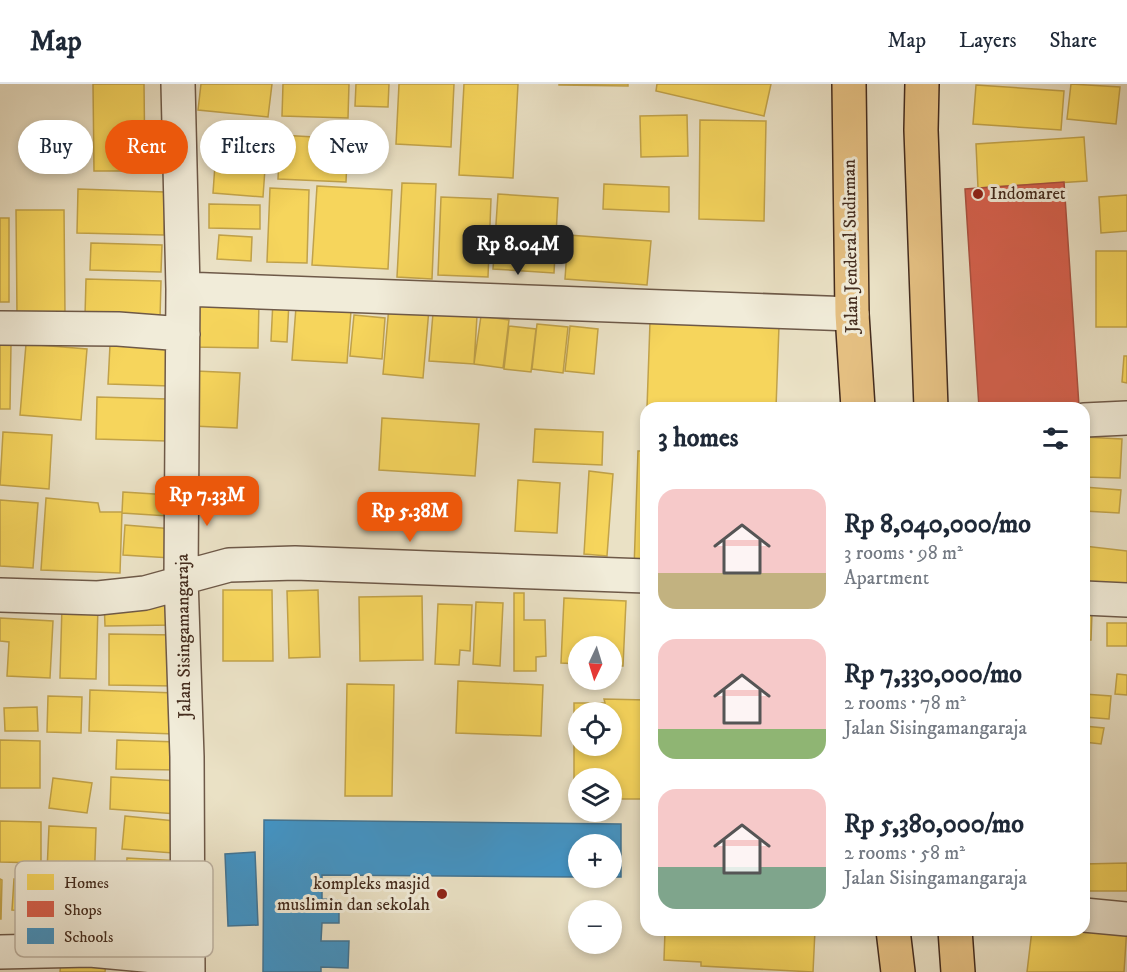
<!DOCTYPE html>
<html lang="en">
<head>
<meta charset="utf-8">
<style>
	body { margin:0; font-family:"IM FELL DW Pica",serif; background:#f2f2f3; color:#1f2937; height:100vh; display:flex; flex-direction:column; font-size:22px; white-space:nowrap }
	* { box-sizing:border-box; margin:0 }
	p { font-size:20px; color:#747a83 }
	.icon { flex:none; width:33px; height:33px; fill:none; stroke:currentColor; stroke-width:2; stroke-linecap:round; stroke-linejoin:round }
	.map { position:relative; flex:1; overflow:hidden }
	.panel { position:absolute; left:640px; top:318px; width:450px; height:534px; display:flex; flex-direction:column; background:#fff; border-radius:18px; box-shadow:0 3px 9px #0003 }
	.panel>* { flex:none }
	.guide { position:absolute; left:18px; top:36px; width:532px; height:54px; display:flex; gap:12px }
	.needle { width:39px; rotate:184deg }
	.buttons { position:absolute; left:568px; top:552px; display:grid; gap:12px }
	.buttons a { display:grid; place-items:center; width:54px; height:54px; border-radius:50%; background:#fff; box-shadow:0 3px 9px #0003; font-size:30px }
	.price { position:absolute; translate:-50% -51px; padding:0 14px; border-radius:12px; background:#ea580c; color:#fff; font-size:20px; line-height:39px; filter:drop-shadow(0 2px 3px #0008) }
	.price::after { content:''; position:absolute; left:50%; top:36px; width:18px; height:14px; margin-left:-9px; background:inherit; clip-path:polygon(0 0,100% 0,50% 100%) }
	.price.current { background:#222; color:#fff }
	ul { padding:0; list-style:none }
	li { display:flex; align-items:center; gap:18px; height:150px; padding:0 18px }
	li span { display:grid; place-items:center; flex:none; width:168px; height:120px; border-radius:18px; color:#555 }
	li>.icon { margin-inline-start:auto }
	span .icon { width:72px; height:72px; fill:#fffc; stroke-width:1 }
	li b { font-size:26px }
	h2 { display:flex; justify-content:space-between; align-items:center; height:72px; padding:0 18px; font-size:26px }
	.tag { padding:0 21px; border-radius:27px; background:#fff; box-shadow:0 3px 9px #0003; font-size:21px; line-height:54px }
	.tag.current { background:#ea580c; color:#fff }
	header { display:flex; align-items:center; gap:36px; box-sizing:border-box; height:84px; padding:0 30px; background:#fff; border-bottom:2px solid #e0e1e3 }
	header strong { font-size:28px }
	nav { display:flex; gap:33px; margin-inline-start:auto; font-size:21px }
	.map>svg:first-child { display:block }
	.homes { fill:#f6d55c; stroke:#c1a249; stroke-width:1.5; fill-rule:evenodd }
	.shops { fill:#d6604d; stroke:#aa503f; stroke-width:1.5 }
	.schools { fill:#4393c3; stroke:#437492; stroke-width:1.5 }
	.lines { fill:none; stroke-linecap:round; stroke-linejoin:round }
	.street-casing { stroke:#6e5948; stroke-width:36 }
	.primary-casing { stroke:#442c1e; stroke-width:36 }
	.street { stroke:#f1ecd9; stroke-width:33 }
	.primary { stroke:#e5c082; stroke-width:33 }
	.poi-dot { fill:#8f2418; stroke:#f1ecd9; stroke-width:2 }
	.labels { text-anchor:middle; dominant-baseline:central; stroke-width:6; stroke-linejoin:round; paint-order:stroke }
	.poi-label { font-size:18px; fill:#442c1e; stroke:#f1ecd9; text-anchor:start }
	.street-label { font-size:18px; fill:#442c1e; stroke:#f1ecd9 }
	.key { fill:#f1ecd9; stroke:#bdb2a1; stroke-width:1.5 }
	.key-label { font-size:16px; fill:#442c1e }
</style>
</head>
<body>
<header>
<strong>Map</strong>
<nav><a>Map</a><a>Layers</a><a>Share</a></nav>
</header>
<div class="map">
<svg width="1127" height="888" viewBox="0 0 1127 888">
	<rect width="100%" height="100%" fill="#eae1c5"/>
	<filter id="stains"><feTurbulence type="fractalNoise" baseFrequency=".00333" numOctaves="4"/><feColorMatrix values="0 0 0 0 .2 0 0 0 0 .09 0 0 0 0 .02 0 0 0 .5 -.17"/></filter>
	<radialGradient id="worn" r=".72"><stop offset=".6" stop-color="#630" stop-opacity="0"/><stop offset="1" stop-color="#630" stop-opacity=".3"/></radialGradient>
	<path class="homes" d="M 93,0 L 144,0 L 145,87 L 94,87 Z
		M 201,0 L 272,0 L 268,33 L 198,26 Z
		M 283,0 L 349,0 L 348,34 L 282,32 Z
		M 356,0 L 389,0 L 388,23 L 355,22 Z
		M 399,0 L 454,0 L 451,63 L 396,60 Z
		M 464,0 L 518,0 L 513,94 L 459,91 Z
		M 559,0 L 628,0 L 628,2 L 559,1 Z
		M 657,0 L 771,0 L 764,32 L 656,7 Z
		M 1071,0 L 1120,3 L 1116,40 L 1067,35 Z
		M 976,1 L 1064,7 L 1061,46 L 973,40 Z
		M 687,31 L 688,72 L 641,73 L 640,32 Z
		M 700,36 L 766,37 L 764,137 L 699,135 Z
		M 280,51 L 348,55 L 346,98 L 278,95 Z
		M 217,52 L 267,56 L 263,113 L 213,109 Z
		M 1084,53 L 1087,97 L 978,104 L 976,60 Z
		M 402,99 L 436,100 L 432,195 L 397,193 Z
		M 604,100 L 669,103 L 669,128 L 603,125 Z
		M 317,102 L 392,106 L 388,185 L 312,181 Z
		M 270,104 L 309,106 L 307,179 L 267,178 Z
		M 78,105 L 165,108 L 164,151 L 77,149 Z
		M 498,110 L 558,114 L 554,189 L 493,185 Z
		M 1127,111 L 1127,147 L 1101,149 L 1099,113 Z
		M 441,113 L 491,115 L 488,193 L 438,191 Z
		M 209,120 L 260,121 L 260,145 L 209,144 Z
		M 16,126 L 64,126 L 65,231 L 17,231 Z
		M 0,134 L 9,134 L 9,218 L 0,218 Z
		M 219,151 L 252,153 L 251,177 L 217,175 Z
		M 568,151 L 651,157 L 647,201 L 565,195 Z
		M 91,159 L 162,161 L 161,188 L 90,186 Z
		M 1096,167 L 1127,167 L 1127,243 L 1096,243 Z
		M 86,195 L 161,197 L 160,234 L 85,232 Z
		M 192,215 L 259,217 L 258,264 L 191,263 Z
		M 273,216 L 289,217 L 287,258 L 271,257 Z
		M 389,222 L 429,225 L 423,294 L 383,290 Z
		M 296,223 L 351,227 L 347,279 L 292,276 Z
		M 433,229 L 477,232 L 474,280 L 429,277 Z
		M 354,231 L 385,234 L 382,275 L 350,272 Z
		M 481,232 L 509,236 L 503,284 L 474,280 Z
		M 650,238 L 779,242 L 776,324 L 647,324 Z
		M 537,240 L 568,243 L 563,289 L 532,285 Z
		M 509,242 L 536,245 L 531,288 L 504,285 Z
		M 570,242 L 598,245 L 594,290 L 565,287 Z
		M 0,260 L 11,260 L 10,325 L 0,325 Z
		M 26,260 L 87,265 L 81,336 L 20,331 Z
		M 110,261 L 171,263 L 170,302 L 108,300 Z
		M 1124,272 L 1127,272 L 1127,299 L 1122,298 Z
		M 196,287 L 240,289 L 237,344 L 193,342 Z
		M 97,313 L 168,315 L 167,357 L 96,355 Z
		M 382,334 L 479,340 L 475,392 L 379,386 Z
		M 535,345 L 603,348 L 602,381 L 533,378 Z
		M 3,348 L 52,351 L 49,405 L 0,401 Z
		M 1084,353 L 1122,355 L 1120,394 L 1084,393 Z
		M 638,367 L 646,367 L 646,485 L 634,485 Z
		M 589,387 L 613,390 L 607,472 L 584,470 Z
		M 518,396 L 560,399 L 557,449 L 515,447 Z
		M 1084,403 L 1121,406 L 1119,429 L 1084,427 Z
		M 123,408 L 170,411 L 168,432 L 122,429 Z
		M 46,414 L 98,419 L 100,428 L 122,428 L 120,489 L 41,486 Z
		M 0,416 L 38,419 L 33,484 L 0,482 Z
		M 125,441 L 173,445 L 171,474 L 123,471 Z
		M 1084,462 L 1127,467 L 1127,508 L 1084,503 Z
		M 223,506 L 272,506 L 273,577 L 223,577 Z
		M 318,506 L 320,573 L 289,574 L 287,507 Z
		M 514,509 L 524,509 L 524,536 L 545,536 L 546,572 L 536,573 L 536,587 L 514,587 Z
		M 422,512 L 423,576 L 360,577 L 359,513 Z
		M 564,514 L 626,517 L 623,582 L 612,582 L 612,562 L 579,562 L 579,580 L 561,579 Z
		M 173,515 L 173,541 L 105,542 L 104,516 Z
		M 476,518 L 503,519 L 500,582 L 473,580 Z
		M 438,520 L 472,521 L 470,567 L 460,566 L 459,581 L 435,580 Z
		M 62,521 L 98,522 L 96,595 L 60,594 Z
		M 1084,528 L 1092,528 L 1091,556 L 1084,556 Z
		M 0,534 L 53,537 L 50,594 L 7,592 L 9,558 L 0,557 Z
		M 1107,539 L 1127,539 L 1127,562 L 1107,562 Z
		M 109,550 L 175,551 L 175,602 L 109,601 Z
		M 1117,590 L 1127,591 L 1127,611 L 1115,610 Z
		M 458,597 L 543,601 L 541,652 L 456,649 Z
		M 347,600 L 394,601 L 392,712 L 345,712 Z
		M 90,606 L 176,609 L 175,650 L 89,647 Z
		M 1084,610 L 1111,612 L 1109,635 L 1084,633 Z
		M 48,612 L 82,613 L 81,649 L 47,648 Z
		M 604,615 L 646,616 L 646,715 L 612,715 L 612,694 L 579,694 L 579,715 L 574,715 L 574,619 L 605,619 ZM 579,628 L 612,628 L 612,662 L 579,662 Z
		M 37,623 L 38,647 L 5,647 L 4,624 Z
		M 1084,642 L 1104,644 L 1101,660 L 1084,658 Z
		M 0,656 L 40,657 L 40,704 L 0,704 Z
		M 117,656 L 178,658 L 178,686 L 116,685 Z
		M 111,693 L 179,697 L 177,730 L 110,725 Z
		M 53,694 L 92,699 L 87,729 L 49,724 Z
		M 125,732 L 175,737 L 173,769 L 122,765 Z
		M 0,737 L 41,738 L 41,779 L 0,778 Z
		M 49,742 L 96,744 L 93,834 L 45,832 Z
		M 127,774 L 181,777 L 177,851 L 122,848 Z
		M 1127,779 L 1127,807 L 1084,807 L 1084,780 Z
		M 0,795 L 2,796 L 1,835 L 0,835 Z
		M 14,795 L 39,797 L 37,827 L 12,826 Z
		M 1127,842 L 1124,888 L 1027,888 L 1032,846 L 1084,846 Z
		M 665,846 L 815,846 L 813,888 L 701,882 L 701,878 L 664,876 Z
		M 61,876 L 106,878 L 105,888 L 60,888 Z"/>
	<path class="shops" d="M 1064,98 L 1079,322 L 979,324 L 965,105 Z"/>
	<path class="schools" d="M 264,736 L 621,740 L 621,793 L 612,793 L 612,760 L 579,760 L 579,793 L 322,791 L 322,815 L 339,816 L 339,839 L 322,839 L 321,857 L 349,857 L 348,884 L 321,883 L 321,888 L 263,888 Z
		M 255,768 L 258,841 L 228,842 L 225,770 Z"/>
	<g class="lines">
		<g class="street-casing">
			<path id="street" d="M 178,0 L 183,205 L 181,494 L 187,673 L 188,888
				M 183,205 L 852,230
				M 0,244 L 118,245 L 183,250
				M 1084,336 L 1127,334
				M 0,511 L 98,514 L 145,509 L 174,501 L 181,494 L 229,481 L 295,479 L 646,492
				M 1084,514 L 1127,516
				M 1084,831 L 1127,835
				M 0,868 L 90,866 L 154,872 L 188,871"/>
		</g>
		<g class="primary-casing">
			<path id="primary" d="M 849,0 L 852,230 L 858,324
				M 922,0 L 921,46 L 931,324
				M 893,846 L 898,888
				M 955,846 L 958,888"/>
		</g>
		<use href="#street" class="street"/>
		<use href="#primary" class="primary"/>
	</g>
	<g class="poi-dot">
		<circle cx="978" cy="110" r="6"/>
		<circle cx="442" cy="810" r="6"/>
	</g>
	<g class="labels">
		<g class="poi-label">
			<text x="990" y="110">Indomaret</text>
			<text x="430" y="800" text-anchor="end">kompleks masjid<tspan x="430" dy="21">muslimin dan sekolah</tspan></text>
		</g>
		<g class="street-label">
			<text transform="translate(851 162) rotate(-91)">Jalan Jenderal Sudirman</text>
			<text transform="translate(184 552) rotate(-91)">Jalan Sisingamangaraja</text>
		</g>
	</g>
	<rect x="15" y="777" width="198" height="96" rx="9" class="key"/>
	<rect x="27" y="790" width="27" height="16" fill="#f6d55c"/>
	<rect x="27" y="817" width="27" height="16" fill="#d6604d"/>
	<rect x="27" y="844" width="27" height="16" fill="#4393c3"/>
	<g class="key-label">
		<text x="64" y="804">Homes</text>
		<text x="64" y="831">Shops</text>
		<text x="64" y="858">Schools</text>
	</g>
	<rect width="100%" height="100%" filter="url(#stains)"/>
	<rect width="100%" height="100%" fill="url(#worn)"/>
</svg>
<div class="buttons">
<a><svg class="needle" viewBox="-14 -14 28 28"><path d="M0-13l5 13h-10z" fill="#e53935"/><path d="M0 13l5-13h-10z" fill="#747a83"/></svg></a>
<a><svg class="icon" aria-label="locate" viewBox="0 0 24 24"><circle cx="12" cy="12" r="6"/><path d="M12 2v4M12 18v4M2 12h4M18 12h4"/></svg></a>
<a><svg class="icon" aria-label="layers" viewBox="0 0 24 24"><path d="M12 4l9 5-9 5-9-5zM3 14l9 5 9-5"/></svg></a>
<a>+</a>
<a>−</a>
</div>
<b class="price current" style="left:518px;top:192px">Rp 8.04M</b>
<b class="price" style="left:207px;top:443px">Rp 7.33M</b>
<b class="price" style="left:410px;top:459px">Rp 5.38M</b>
<div class="guide">
<a class="tag">Buy</a>
<a class="tag current">Rent</a>
<a class="tag">Filters</a>
<a class="tag">New</a>
</div>
<section class="panel">
<h2>3 homes<svg class="icon" aria-label="filters" viewBox="0 0 24 24"><path d="M4 7h16M4 17h16"/><circle cx="9" cy="7" r="2"/><circle cx="15" cy="17" r="2"/></svg></h2>
<ul>
<li><span style="background:linear-gradient(#f6c9c9 70%,#c2b280 0)"><svg class="icon" aria-label="home" viewBox="0 0 24 24"><path d="M3 11l9-7 9 7M6 9v11h12V9"/></svg></span><div><b>Rp 8,040,000/mo</b><p>3 rooms · 98 m²</p><p>Apartment</p></div></li>
<li><span style="background:linear-gradient(#f6c9c9 75%,#8fb573 0)"><svg class="icon" aria-label="home" viewBox="0 0 24 24"><path d="M3 11l9-7 9 7M6 9v11h12V9"/></svg></span><div><b>Rp 7,330,000/mo</b><p>2 rooms · 78 m²</p><p>Jalan Sisingamangaraja</p></div></li>
<li><span style="background:linear-gradient(#f6c9c9 65%,#7fa58c 0)"><svg class="icon" aria-label="home" viewBox="0 0 24 24"><path d="M3 11l9-7 9 7M6 9v11h12V9"/></svg></span><div><b>Rp 5,380,000/mo</b><p>2 rooms · 58 m²</p><p>Jalan Sisingamangaraja</p></div></li>
</ul>
</section>
</div>
</body>
</html>
